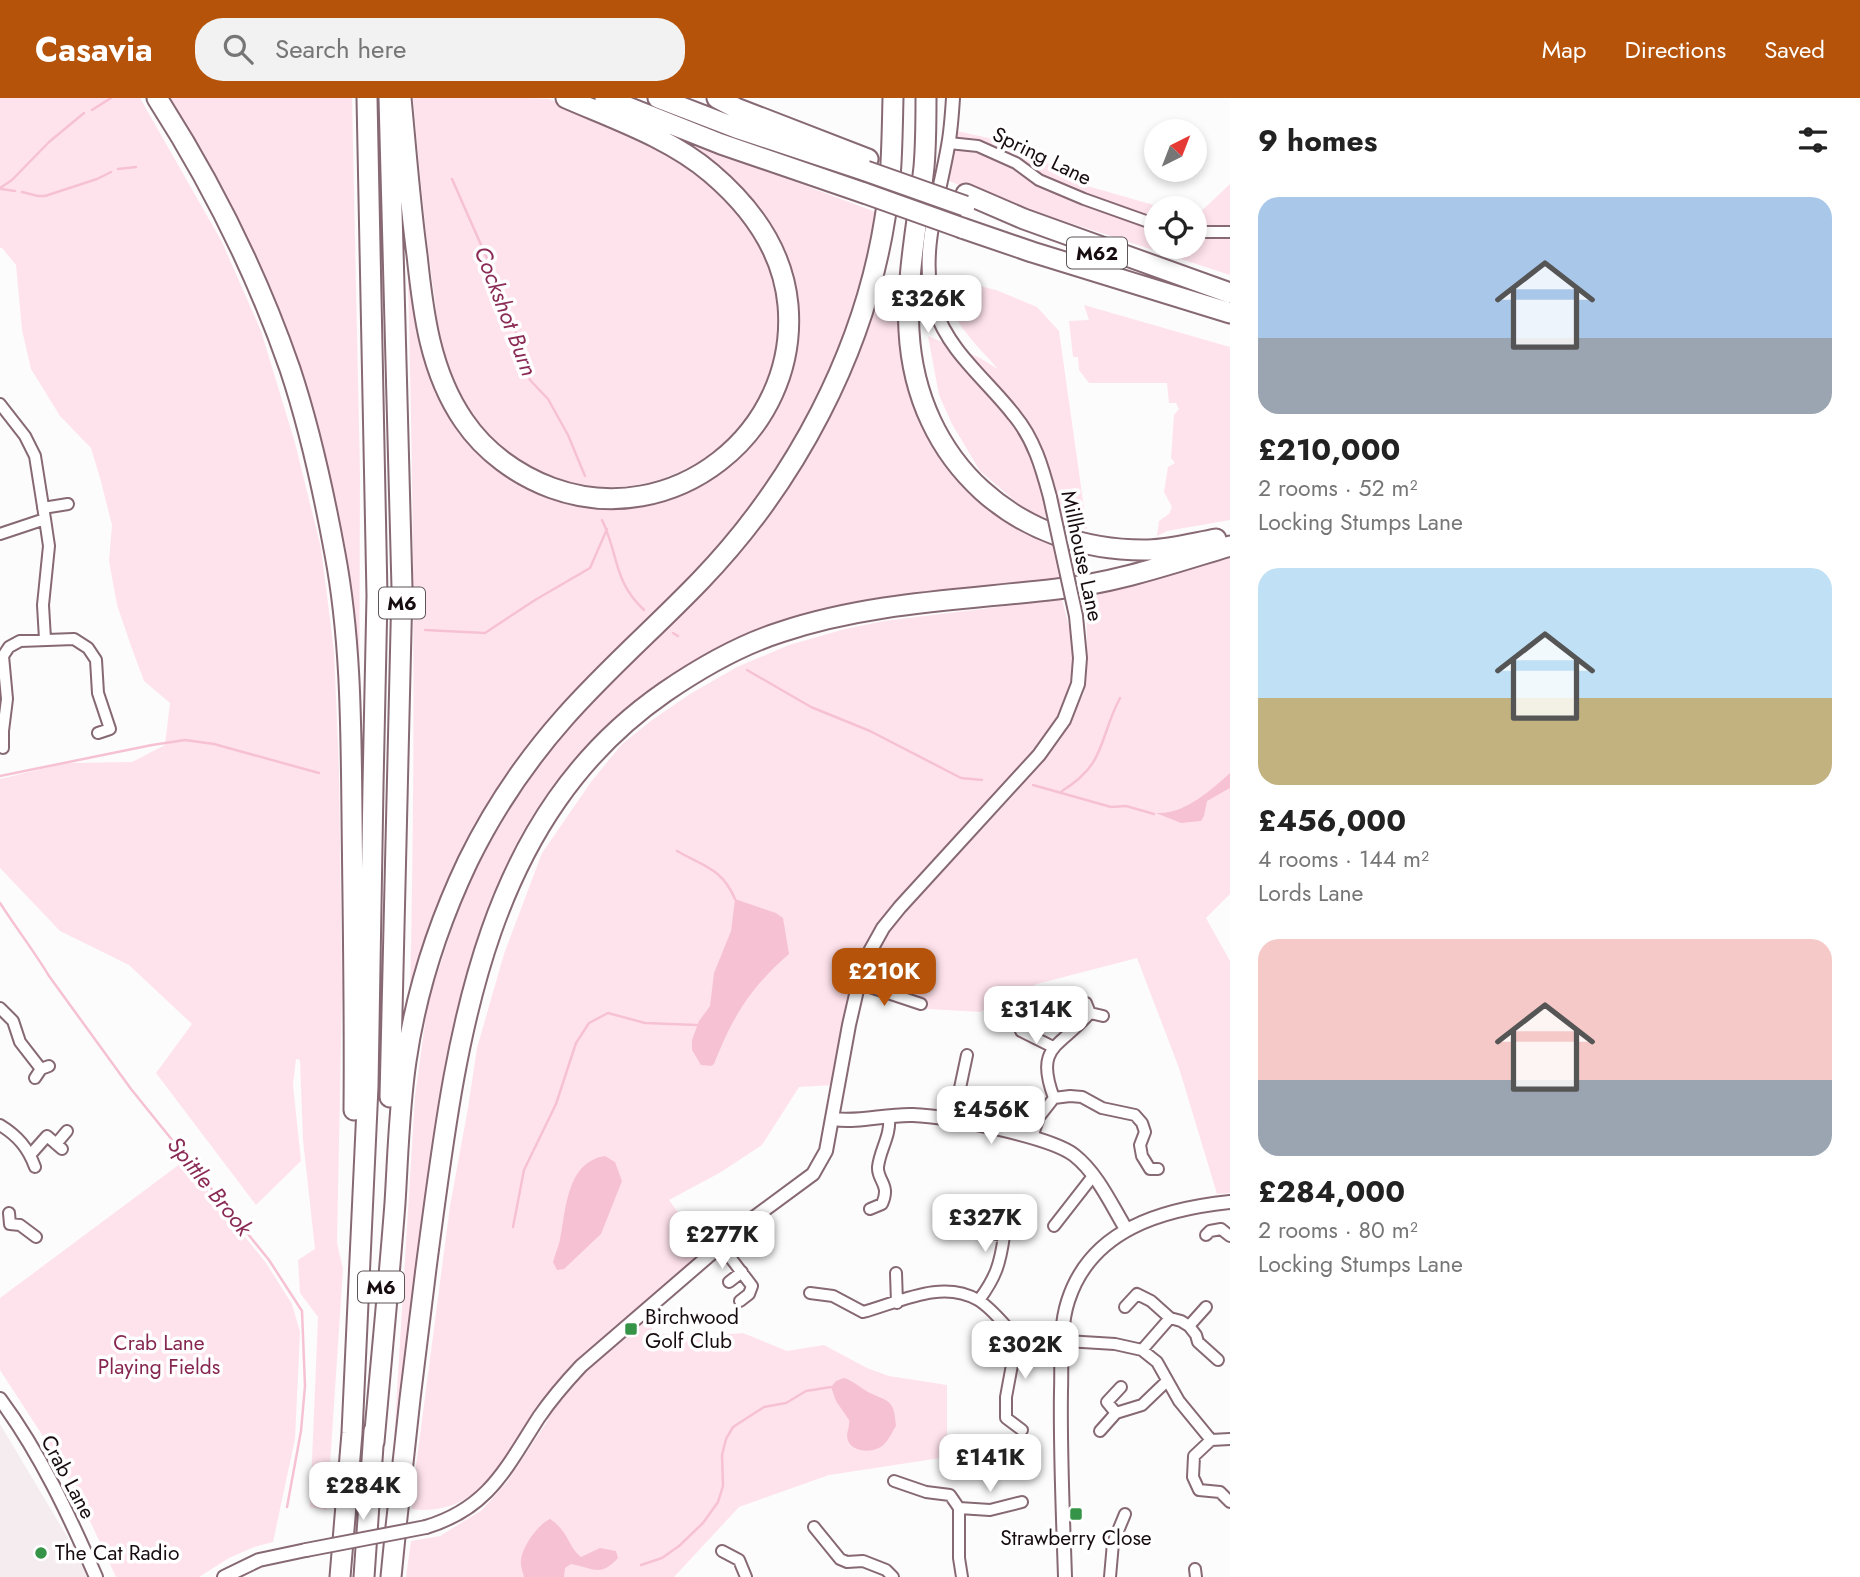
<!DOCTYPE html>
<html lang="en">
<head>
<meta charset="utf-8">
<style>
	body { margin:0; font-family:Jost,sans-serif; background:#f2f2f2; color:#222; height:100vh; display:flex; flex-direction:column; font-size:26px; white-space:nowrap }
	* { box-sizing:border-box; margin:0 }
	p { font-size:23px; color:#767676 }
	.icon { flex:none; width:38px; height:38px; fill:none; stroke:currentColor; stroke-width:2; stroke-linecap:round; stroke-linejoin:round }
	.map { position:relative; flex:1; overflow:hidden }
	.sheet { display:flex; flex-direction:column; background:#fff; width:630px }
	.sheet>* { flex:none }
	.needle { width:46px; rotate:42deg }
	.controls { position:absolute; left:1144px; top:21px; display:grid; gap:14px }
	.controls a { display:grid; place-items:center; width:63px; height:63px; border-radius:50%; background:#fff; box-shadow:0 4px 10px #0003; font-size:35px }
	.price { position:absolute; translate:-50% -60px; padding:0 16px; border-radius:14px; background:#fff; color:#222; font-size:23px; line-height:46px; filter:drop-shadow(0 2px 4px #0008) }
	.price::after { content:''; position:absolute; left:50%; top:42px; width:21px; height:16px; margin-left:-10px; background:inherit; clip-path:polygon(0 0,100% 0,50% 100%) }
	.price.selected { background:#b45309; color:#fff }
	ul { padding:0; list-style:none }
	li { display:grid; align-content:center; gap:14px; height:371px; padding:0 28px }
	li span { display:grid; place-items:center; height:217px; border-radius:21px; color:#555 }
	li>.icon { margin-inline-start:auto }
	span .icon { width:126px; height:126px; fill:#fffc; stroke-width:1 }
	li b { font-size:30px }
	h2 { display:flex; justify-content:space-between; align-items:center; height:84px; padding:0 28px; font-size:30px }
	header { display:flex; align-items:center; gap:42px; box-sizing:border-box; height:98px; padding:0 35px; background:#b45309; color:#fff }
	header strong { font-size:33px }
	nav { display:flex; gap:38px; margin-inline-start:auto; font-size:24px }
	.search { width:490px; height:63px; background:#f2f2f2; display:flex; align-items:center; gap:18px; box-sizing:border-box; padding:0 24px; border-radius:28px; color:#767676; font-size:26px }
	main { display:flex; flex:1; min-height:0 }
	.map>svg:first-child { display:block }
	.built { fill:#f5ecef }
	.green { fill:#ffe3ec }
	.water { fill:#f6c2d3 }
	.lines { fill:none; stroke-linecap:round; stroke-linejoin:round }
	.stream { stroke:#f6c2d3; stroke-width:2.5 }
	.minor-casing { stroke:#876973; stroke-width:14 }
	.tertiary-casing { stroke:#876973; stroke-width:16 }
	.motorway-casing { stroke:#876973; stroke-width:23 }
	.minor { stroke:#fff; stroke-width:10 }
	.tertiary { stroke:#fff; stroke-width:12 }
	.motorway { stroke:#fff; stroke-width:19 }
	.tertiary-bridge-casing { stroke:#876973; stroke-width:16; stroke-linecap:butt }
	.motorway-bridge-casing { stroke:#876973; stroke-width:23; stroke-linecap:butt }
	.tertiary-bridge { stroke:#fff; stroke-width:12 }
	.motorway-bridge { stroke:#fff; stroke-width:19 }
	.poi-dot { fill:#359447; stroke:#fff; stroke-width:2.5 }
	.labels { text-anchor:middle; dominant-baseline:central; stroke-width:7; stroke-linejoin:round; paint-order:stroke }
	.shield { fill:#fff; stroke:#5d5558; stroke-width:2 }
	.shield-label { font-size:19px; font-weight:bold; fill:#170c10 }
	.street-label { font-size:21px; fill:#170c10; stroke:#fff }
	.poi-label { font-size:21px; fill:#170c10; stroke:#fff; text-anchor:start }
	.park-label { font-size:21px; fill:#862751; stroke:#fff }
	.water-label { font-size:23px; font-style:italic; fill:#8a2b55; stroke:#fff }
</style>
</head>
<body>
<header>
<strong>Casavia</strong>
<div class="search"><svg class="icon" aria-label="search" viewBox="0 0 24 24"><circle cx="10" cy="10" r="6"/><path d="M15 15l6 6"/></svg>Search here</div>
<nav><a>Map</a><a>Directions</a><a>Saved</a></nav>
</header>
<main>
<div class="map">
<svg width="1230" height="1479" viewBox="0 0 1230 1479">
	<rect width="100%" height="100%" fill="#fcfcfc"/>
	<path class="built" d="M 0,1326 L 74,1450 L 87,1479 L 0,1479 Z"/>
	<path class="green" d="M 0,0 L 140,0 L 222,144 L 261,233 L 295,345 L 321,450 L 334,553 L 339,672 L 342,894 L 337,1145 L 343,1171 L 327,1412 L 310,1409 L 318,1219 L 300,1195 L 298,1162 L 315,1151 L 303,1042 L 300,962 L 296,961 L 293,987 L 301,1063 L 256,1107 L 156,975 L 192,926 L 129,867 L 60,833 L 0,770 L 0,681 L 66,665 L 132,664 L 165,647 L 170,605 L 144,583 L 130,545 L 117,507 L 109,463 L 112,427 L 100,380 L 91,350 L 60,318 L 31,271 L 22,232 L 16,167 L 2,150 L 0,150 Z
		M 167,0 L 352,0 L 360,375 L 359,684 L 311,322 Z
		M 413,0 C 446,0 479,0 512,0 C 524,0 538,0 549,1 C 568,7 587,18 605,27 C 676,60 726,84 766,155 C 777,176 780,204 779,227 C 775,327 683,402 585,387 C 517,377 476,335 447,276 C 437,254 438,226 435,203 C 425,135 419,68 413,0 Z
		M 651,30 L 881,116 L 860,202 L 816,314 L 751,416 L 536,646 L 410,896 C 416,636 414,376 406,115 L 441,299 L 546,393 L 673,394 L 778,300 L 779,145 L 763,117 L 742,93 Z
		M 957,33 L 1015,46 L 1084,87 L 1164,110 L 1157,110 L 1157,149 L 1195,149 L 1195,119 L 1230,86 L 1230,177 L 978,95 L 947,82 Z
		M 947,180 L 996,192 L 1037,209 L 1059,233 L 1087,431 L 1028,414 L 980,373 L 952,326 L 939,297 L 928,238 L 980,260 L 998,271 C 977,247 947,220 943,186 Z
		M 882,185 L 901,188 C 894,251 908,308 943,361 L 1020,430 L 1052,445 L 1060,484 L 957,491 L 764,531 L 591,652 L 478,853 L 389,1424 L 415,998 L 428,904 L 458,812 L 484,754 L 534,672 L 597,598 L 713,482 L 853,266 Z
		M 1084,207 L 1230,249 L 1230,422 L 1167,433 L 1157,438 L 1159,423 L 1169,416 L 1172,409 L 1164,394 L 1168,369 L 1175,365 L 1171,360 L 1174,317 L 1179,311 L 1176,305 L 1169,305 L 1167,285 L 1089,285 L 1079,272 L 1078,259 L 1073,259 L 1069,223 L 1089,222 Z
		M 1230,460 L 1230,796 L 1206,820 L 1230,863 L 1230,1095 L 1217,1096 L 1179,970 L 1137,860 L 1037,886 L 980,914 L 929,911 L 853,891 L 834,987 L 799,989 L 762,1047 L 721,1074 L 669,1102 L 706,1153 L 643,1209 L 654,1235 L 689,1239 L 743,1235 L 787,1253 L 824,1247 L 867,1270 L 889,1278 L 947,1287 L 947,1359 L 829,1377 L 739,1409 L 674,1479 L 406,1479 L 411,1443 L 440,1438 L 482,1412 L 507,1384 L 548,1322 L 540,1311 C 509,1359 478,1420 412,1411 L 413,1391 L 450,1108 L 468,1010 L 477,950 L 504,856 L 542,755 L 591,684 L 622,646 L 652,622 L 690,596 L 737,569 L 789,547 L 845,531 L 884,523 L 1062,501 C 1068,526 1079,560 1074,585 C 1066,633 967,730 932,769 L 941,775 L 1010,701 L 1060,642 L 1084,595 L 1087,542 L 1086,500 Z
		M 184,1063 L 266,1165 L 292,1206 L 300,1234 L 295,1341 L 273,1444 L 254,1449 L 229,1460 L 199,1479 L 116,1479 L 83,1408 L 48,1346 L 0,1272 L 0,1200 Z"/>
	<path class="water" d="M 1230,675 L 1230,690 L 1207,703 L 1204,718 L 1201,723 L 1181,725 L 1156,715 C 1184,717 1211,692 1230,675 Z
		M 735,801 L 776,815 L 783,820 L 789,856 C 750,890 733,918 714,966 L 711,968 L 701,967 L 692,952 L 692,942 L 699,923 L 710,908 L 714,875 L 731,833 Z
		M 605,1058 L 615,1064 L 622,1083 L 601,1136 L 564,1171 L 557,1172 L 553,1164 C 555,1157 558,1149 560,1142 C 566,1113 566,1064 605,1058 Z
		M 844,1280 C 854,1283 860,1290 870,1295 C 890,1304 894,1302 896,1328 C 891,1336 887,1346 879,1350 C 869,1355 848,1354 847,1338 C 847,1333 850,1328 849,1322 L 836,1303 L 831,1289 L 836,1283 Z
		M 550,1421 C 568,1432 568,1449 581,1459 L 600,1450 L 616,1453 L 618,1460 C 600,1479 596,1471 571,1466 L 565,1470 L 564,1479 L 524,1479 C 523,1474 520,1468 521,1462 C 522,1449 538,1426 550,1421 Z"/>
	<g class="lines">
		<path class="stream" d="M 92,12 L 111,0
			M 118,71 L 136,69
			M 452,81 L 508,208 L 530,282 L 548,301 L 568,337 L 585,378
			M 0,90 L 12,82 L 49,44 L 84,15
			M 1,91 L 15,93
			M 22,94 L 38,98 L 45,98 L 97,81 L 111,74
			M 602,422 C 619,457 613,483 644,512
			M 425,532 L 485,535 L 535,502 L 590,470 L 607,431
			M 673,535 L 678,538
			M 747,572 L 811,609 L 870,633 L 961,680 L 982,682
			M 0,678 L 152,647 L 185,642 L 214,646 L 319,675
			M 1033,687 L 1111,709 L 1126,708 L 1154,716
			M 1062,693 C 1107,665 1098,642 1120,600
			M 677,753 C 703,768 722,770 735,801
			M 0,805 C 16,830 34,853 49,878 L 131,991 L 269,1162 L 302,1213 L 305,1288 L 301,1333 L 287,1409
			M 513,1129 L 524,1072 L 556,1006 L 576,945 L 589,925 L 608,915 L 645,925 L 697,927
			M 641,1467 L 662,1460 L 679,1448 L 703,1425 L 718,1404 L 723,1388 L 722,1357 L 726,1341 L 733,1329 L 764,1309 L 786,1305 L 806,1293 L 831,1289"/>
		<g class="minor-casing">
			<path id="minor" d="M 949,45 L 978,48 L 1016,65 L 1039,82 L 1084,101 L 1157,127
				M 1195,134 L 1230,134
				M 0,306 L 25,338 L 35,358 L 45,421 L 0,436
				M 43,410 L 68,406
				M 45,541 L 43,507 L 49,448 L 45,421
				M 3,650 L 3,633 L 7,601 L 3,558 L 9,549 L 20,543 L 74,541 L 88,550 L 96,562 L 98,595 L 110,631 L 98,635
				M 858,885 L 921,906
				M 1086,905 L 1090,915 L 1103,918
				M 0,910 L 13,923 L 20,944 L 41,971
				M 1021,933 L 1053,949
				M 35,980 L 41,971 L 49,968
				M 1054,1000 C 1034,947 1060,950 1090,915
				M 953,1023 L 967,957
				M 0,1027 C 18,1038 28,1050 35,1069
				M 1032,1039 L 1039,1019 L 1054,1000 L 1070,998 L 1082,999 L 1102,1010 L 1135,1017 L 1142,1025 L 1145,1034 L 1140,1047 L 1142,1058 L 1150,1071 L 1158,1071
				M 56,1046 L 67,1033
				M 31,1056 L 47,1038 L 62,1051
				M 870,1111 L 882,1106 C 891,1086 877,1083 878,1069 C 880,1051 891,1038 889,1019
				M 9,1115 L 10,1126 L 20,1127 L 36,1139
				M 957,1125 L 1004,1138 C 1000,1166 996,1179 979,1202
				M 1054,1128 L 1093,1078
				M 1206,1137 L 1210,1133 L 1221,1131 L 1230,1138
				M 720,1146 L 752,1188 L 749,1196 L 740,1203
				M 896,1175 L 897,1205
				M 729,1184 L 742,1174
				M 810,1195 L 833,1198 L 863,1214 C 900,1204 942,1181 978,1202 C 992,1210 1005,1228 1017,1240 L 1115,1246 L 1142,1252 L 1157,1264 L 1179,1303 L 1211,1342
				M 1125,1209 L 1137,1196 L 1151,1203 L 1170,1220 L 1181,1223 L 1189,1228 L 1196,1237 L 1198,1244 L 1218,1262
				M 1189,1228 L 1206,1209
				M 1017,1240 L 1006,1299 L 1006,1320 L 1022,1332
				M 1142,1252 L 1170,1220
				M 1116,1315 L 1107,1304 L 1121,1289
				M 1100,1333 L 1116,1315 L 1142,1307 L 1167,1283
				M 1230,1341 L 1211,1342 L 1194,1358 L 1193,1379 L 1199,1392 L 1220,1394 L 1230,1404
				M 894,1383 L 926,1394 L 950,1397 L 959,1410 L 959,1460 L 962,1479
				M 959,1410 L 990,1412 L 1022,1404
				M 814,1429 L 840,1461 L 847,1464 L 863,1463 L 886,1472 L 893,1479
				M 722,1453 L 739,1462 L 746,1479
				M 1195,1471 L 1196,1479
				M 1110,1479 L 1113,1445 L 1125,1416"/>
		</g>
		<g class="tertiary-casing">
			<path id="tertiary" d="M 953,0 C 952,16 951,32 948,48 C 939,100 918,159 935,211 C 949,254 987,282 1014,317 C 1034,341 1042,369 1050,399
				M 833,1021 C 860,1025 885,1016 913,1017 C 945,1018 1049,1038 1074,1057 C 1097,1075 1111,1106 1126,1131
				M 0,1301 C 40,1355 69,1417 96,1479
				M 426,1429 C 489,1410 506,1370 539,1319 C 552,1300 566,1284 581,1268 L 748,1124 L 813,1076 L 826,1053 L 849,927 L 863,866 L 883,830 L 900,809 L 1039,657 L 1064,622 L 1078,586 L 1080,560 L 1076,518
				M 224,1479 L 259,1462 L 306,1452
				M 1065,1479 C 1063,1417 1060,1355 1061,1293 C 1062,1264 1059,1231 1068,1203 C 1091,1131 1163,1111 1230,1104"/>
		</g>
		<g class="motorway-casing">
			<path id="motorway" d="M 157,0 C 211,84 257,176 290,271 C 309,328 324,396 335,456 C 351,541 351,629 352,715 C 353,814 355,913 354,1012
				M 389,0 L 402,490 L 390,999
				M 401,0 C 406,52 410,105 417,157 C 423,214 430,274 464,323 C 485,354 517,377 552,390 C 673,434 799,335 788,207 C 783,153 751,109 711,75 C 670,40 614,21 566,0
				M 605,0 L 721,46 L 864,95
				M 658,0 L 736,30 L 866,73
				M 717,0 L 736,10 L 868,61
				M 926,0 C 926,23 926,46 924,69 C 918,123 906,178 909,233 C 916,364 1017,454 1148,452 C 1171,451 1194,445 1216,441
				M 966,96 L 1024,121 L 1230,195
				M 962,130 L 1032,154 L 1230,215
				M 374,1344 C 381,1264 389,1184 395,1105 C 398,1057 399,1010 406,963 C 416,894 438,826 468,763 C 493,712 526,663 564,620 C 607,571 656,529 701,482 C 795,384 864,254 885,120 C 892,80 892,40 893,0
				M 340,1479 L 352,1335 L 368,988 L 373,688 L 377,498 L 367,0
				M 364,1479 L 374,1333
				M 391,1479 C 402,1366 415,1253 430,1140 C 457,938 483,720 665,594 C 700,570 740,547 781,534 C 871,504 964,502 1057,491 C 1116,485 1173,465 1230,448"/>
		</g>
		<use href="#minor" class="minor"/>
		<use href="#tertiary" class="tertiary"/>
		<use href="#motorway" class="motorway"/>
		<g class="tertiary-bridge-casing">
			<path id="tertiary-bridge" d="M 1050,399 L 1076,518
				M 306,1452 L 426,1429"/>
		</g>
		<g class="motorway-bridge-casing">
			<path id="motorway-bridge" d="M 866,73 L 965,108
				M 864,95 L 962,130"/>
		</g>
		<use href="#tertiary-bridge" class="tertiary-bridge"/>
		<use href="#motorway-bridge" class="motorway-bridge"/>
	</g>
	<g class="poi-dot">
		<rect x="624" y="1224" width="14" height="14" rx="3.5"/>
		<rect x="1069" y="1409" width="14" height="14" rx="3.5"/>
		<circle cx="41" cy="1455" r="7"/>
	</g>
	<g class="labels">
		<g class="shield">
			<rect x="1067" y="139.5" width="60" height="31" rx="5"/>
			<rect x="379" y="489.5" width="46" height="31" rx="5"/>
			<rect x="358" y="1173.5" width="46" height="31" rx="5"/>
		</g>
		<g class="shield-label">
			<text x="1097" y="155">M62</text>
			<text x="402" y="505">M6</text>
			<text x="381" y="1189">M6</text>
		</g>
		<g class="street-label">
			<text transform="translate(1042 58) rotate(26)">Spring Lane</text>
			<text transform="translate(1082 458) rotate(78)">Millhouse Lane</text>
			<text transform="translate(68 1379) rotate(62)">Crab Lane</text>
		</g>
		<g class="poi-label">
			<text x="645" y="1219">Birchwood<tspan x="645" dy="24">Golf Club</tspan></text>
			<text x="1076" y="1440" text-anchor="middle">Strawberry Close</text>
			<text x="55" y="1455">The Cat Radio</text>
		</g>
		<g class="park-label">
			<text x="159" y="1245">Crab Lane<tspan x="159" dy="24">Playing Fields</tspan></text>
		</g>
		<g class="water-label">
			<text transform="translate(506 213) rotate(69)">Cockshot Burn</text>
			<text transform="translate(210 1088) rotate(51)">Spittle Brook</text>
		</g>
	</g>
</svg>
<div class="controls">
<a><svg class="needle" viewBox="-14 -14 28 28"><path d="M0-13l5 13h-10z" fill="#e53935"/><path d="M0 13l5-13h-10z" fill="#767676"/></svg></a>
<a><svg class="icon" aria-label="locate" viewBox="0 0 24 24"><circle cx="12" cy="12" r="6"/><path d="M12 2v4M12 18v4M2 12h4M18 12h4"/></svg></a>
</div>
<b class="price" style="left:928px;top:237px">£326K</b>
<b class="price selected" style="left:884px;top:910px">£210K</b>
<b class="price" style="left:1036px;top:948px">£314K</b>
<b class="price" style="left:991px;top:1048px">£456K</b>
<b class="price" style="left:985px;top:1156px">£327K</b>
<b class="price" style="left:722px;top:1173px">£277K</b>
<b class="price" style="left:1025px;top:1283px">£302K</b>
<b class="price" style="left:990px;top:1396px">£141K</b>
<b class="price" style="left:363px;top:1424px">£284K</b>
</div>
<section class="sheet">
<h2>9 homes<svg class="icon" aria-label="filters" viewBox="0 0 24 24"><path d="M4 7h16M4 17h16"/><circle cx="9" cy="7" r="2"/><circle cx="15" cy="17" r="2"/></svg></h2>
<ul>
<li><span style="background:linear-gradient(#a9c7e8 65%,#9aa5b1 0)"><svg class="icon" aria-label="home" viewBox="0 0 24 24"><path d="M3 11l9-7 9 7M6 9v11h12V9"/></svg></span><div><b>£210,000</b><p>2 rooms · 52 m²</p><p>Locking Stumps Lane</p></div></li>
<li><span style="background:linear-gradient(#bfe0f5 60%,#c2b280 0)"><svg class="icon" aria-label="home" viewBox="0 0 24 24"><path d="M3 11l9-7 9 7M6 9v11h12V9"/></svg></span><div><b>£456,000</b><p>4 rooms · 144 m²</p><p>Lords Lane</p></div></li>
<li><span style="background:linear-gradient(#f6c9c9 65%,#9aa5b1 0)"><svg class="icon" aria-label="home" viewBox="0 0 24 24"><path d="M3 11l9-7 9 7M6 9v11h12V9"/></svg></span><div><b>£284,000</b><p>2 rooms · 80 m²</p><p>Locking Stumps Lane</p></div></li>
</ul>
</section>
</main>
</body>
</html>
